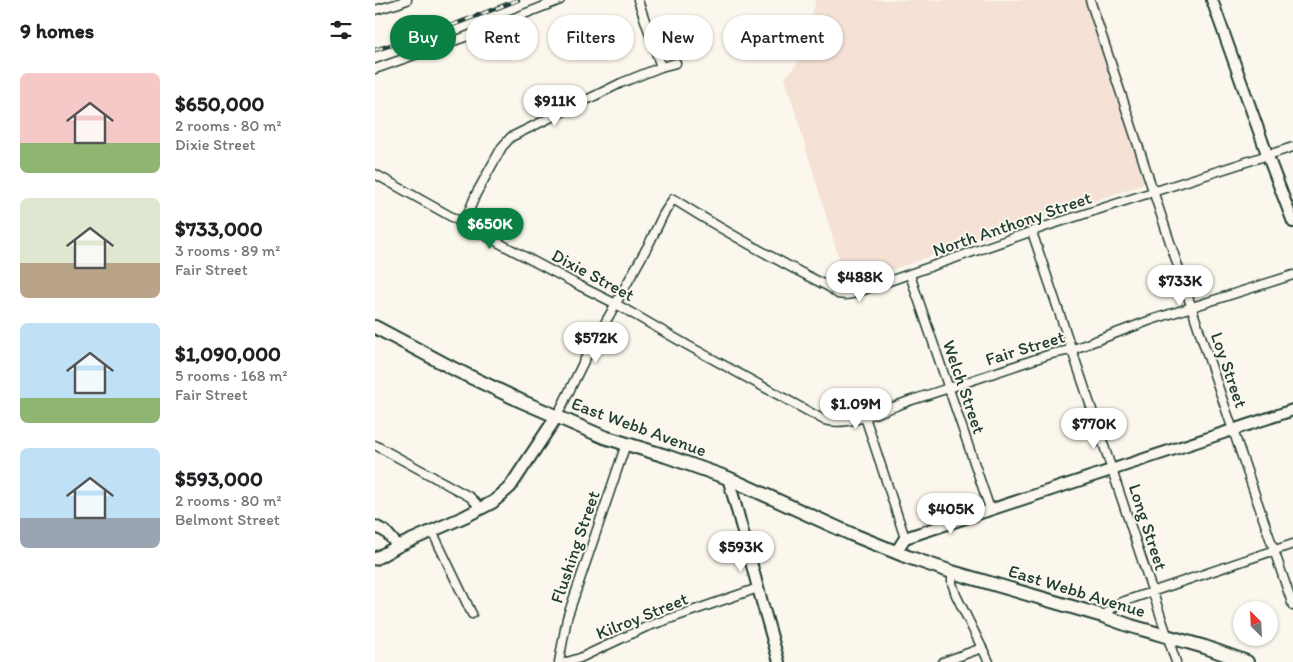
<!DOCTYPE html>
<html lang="en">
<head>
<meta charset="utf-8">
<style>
	body { margin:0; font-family:Itim,sans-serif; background:#f6f6f6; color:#202124; height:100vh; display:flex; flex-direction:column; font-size:19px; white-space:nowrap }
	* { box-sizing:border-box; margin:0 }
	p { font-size:16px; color:#757577 }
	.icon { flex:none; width:28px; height:28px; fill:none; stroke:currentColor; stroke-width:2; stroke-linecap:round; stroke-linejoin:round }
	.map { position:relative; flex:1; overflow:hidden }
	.side { display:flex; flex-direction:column; background:#fff; width:375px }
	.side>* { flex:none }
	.hud { position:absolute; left:15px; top:15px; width:475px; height:45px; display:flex; gap:10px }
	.needle { width:32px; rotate:336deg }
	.fabs { position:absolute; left:858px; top:601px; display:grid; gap:10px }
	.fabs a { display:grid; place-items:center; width:45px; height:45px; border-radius:50%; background:#fff; box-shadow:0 1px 4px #0004; font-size:25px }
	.price { position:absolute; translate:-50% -42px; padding:0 11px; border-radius:18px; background:#fff; color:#222; font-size:16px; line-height:32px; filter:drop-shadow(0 1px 2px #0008) }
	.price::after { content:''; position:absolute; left:50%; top:30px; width:15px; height:11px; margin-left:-8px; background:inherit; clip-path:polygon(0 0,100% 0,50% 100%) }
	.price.active { background:#0b8043; color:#fff }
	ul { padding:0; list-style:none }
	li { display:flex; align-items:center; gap:15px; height:125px; padding:0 20px }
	li span { display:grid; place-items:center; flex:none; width:140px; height:100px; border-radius:8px; color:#555 }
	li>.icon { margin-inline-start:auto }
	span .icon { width:60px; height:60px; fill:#fffc; stroke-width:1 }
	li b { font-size:21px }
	h2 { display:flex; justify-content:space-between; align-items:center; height:60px; padding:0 20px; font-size:21px }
	.pill { padding:0 18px; border-radius:22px; background:#fff; box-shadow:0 1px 4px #0004; font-size:18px; line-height:45px }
	.pill.active { background:#0b8043; color:#fff }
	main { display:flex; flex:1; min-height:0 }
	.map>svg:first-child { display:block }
	.built { fill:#f5e1d5 }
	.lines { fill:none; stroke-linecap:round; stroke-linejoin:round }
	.minor-casing { stroke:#1f3d34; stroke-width:11 }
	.tertiary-casing { stroke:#1f3d34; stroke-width:14 }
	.secondary-casing { stroke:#1f3d34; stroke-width:15 }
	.trunk-casing { stroke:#1f3d34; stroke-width:16 }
	.minor { stroke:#fbf7ec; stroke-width:8 }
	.tertiary { stroke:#fbf7ec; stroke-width:10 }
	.secondary { stroke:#fbf7ec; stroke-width:11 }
	.trunk { stroke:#fbf7ec; stroke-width:12 }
	.rail-casing { stroke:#1f3d34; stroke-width:4.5 }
	.rail { stroke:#fbf7ec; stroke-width:2.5; stroke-dasharray:8; stroke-linecap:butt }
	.labels { text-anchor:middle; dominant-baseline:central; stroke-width:4; stroke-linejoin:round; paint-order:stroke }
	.street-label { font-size:18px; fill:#1f3d34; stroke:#fbf7ec }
</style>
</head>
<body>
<main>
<section class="side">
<h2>9 homes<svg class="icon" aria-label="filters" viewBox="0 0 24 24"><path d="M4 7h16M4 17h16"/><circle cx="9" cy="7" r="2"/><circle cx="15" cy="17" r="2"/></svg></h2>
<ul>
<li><span style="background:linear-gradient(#f6c9c9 70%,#8fb573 0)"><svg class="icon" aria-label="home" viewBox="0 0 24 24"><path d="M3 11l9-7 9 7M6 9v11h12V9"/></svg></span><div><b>$650,000</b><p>2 rooms · 80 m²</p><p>Dixie Street</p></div></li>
<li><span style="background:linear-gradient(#dfe7d0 65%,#b9a48a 0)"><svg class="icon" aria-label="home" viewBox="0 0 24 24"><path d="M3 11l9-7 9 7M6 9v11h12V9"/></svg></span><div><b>$733,000</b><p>3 rooms · 89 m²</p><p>Fair Street</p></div></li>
<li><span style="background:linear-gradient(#bfe0f5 75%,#8fb573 0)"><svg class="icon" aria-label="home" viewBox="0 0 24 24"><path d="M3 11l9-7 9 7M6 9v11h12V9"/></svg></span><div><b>$1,090,000</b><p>5 rooms · 168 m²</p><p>Fair Street</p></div></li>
<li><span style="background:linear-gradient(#bfe0f5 70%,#9aa5b1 0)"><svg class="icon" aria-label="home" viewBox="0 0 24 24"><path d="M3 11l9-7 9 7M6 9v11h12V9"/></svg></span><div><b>$593,000</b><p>2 rooms · 80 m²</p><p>Belmont Street</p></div></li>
</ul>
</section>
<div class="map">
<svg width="918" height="662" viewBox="0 0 918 662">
	<rect width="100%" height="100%" fill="#fbf7ec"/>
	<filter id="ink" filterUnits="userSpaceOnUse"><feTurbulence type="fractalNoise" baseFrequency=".02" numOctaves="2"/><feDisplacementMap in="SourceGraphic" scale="10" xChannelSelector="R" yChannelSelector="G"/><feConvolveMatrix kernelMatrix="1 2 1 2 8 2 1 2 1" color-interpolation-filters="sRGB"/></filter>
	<g filter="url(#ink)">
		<path class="built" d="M 440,0 L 722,0 L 781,180 L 472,285 L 410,78 L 421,65 L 440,4 Z"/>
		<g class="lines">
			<g class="minor-casing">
				<path id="minor" d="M 263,0 L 286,67
					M 715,0 L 830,348 L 918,606
					M 0,10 L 21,4 L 32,0
					M 0,69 L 90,37 L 185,0
					M 0,174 L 109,235 L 205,286 L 241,304 L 312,345 L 449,420 C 474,428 513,408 537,400 C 584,385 630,369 676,354 L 696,350 L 776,320 L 918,275
					M 89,223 L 101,194 L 127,147 L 136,137 L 246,83 L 286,67 L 301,63
					M 657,232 C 706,375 753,519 801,662
					M 535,275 L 615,509
					M 182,416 L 209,361 L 275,242 L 288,215 L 298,199 C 349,231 401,260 454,287 L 463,294 L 470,295 L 477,294 L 675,225 L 918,147
					M 490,417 L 530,538
					M 0,445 L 95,497 L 101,503 L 104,510
					M 57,531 L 97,614
					M 577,572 L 577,583 L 581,595 L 614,662
					M 728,616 L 744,603 L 918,544
					M 184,662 L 192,618 L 251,444
					M 192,662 L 205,658 L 271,627 L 383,588
					M 568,662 L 607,648"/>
			</g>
			<g class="tertiary-casing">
				<path id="tertiary" d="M 837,0 L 892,154 L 918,222
					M 353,478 L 359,499 L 383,588 L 404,662
					M 0,526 L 11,532 L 23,546
					M 521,552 L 530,538 L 918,410"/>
			</g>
			<g class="secondary-casing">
				<path id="secondary" d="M 0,559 L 23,546 L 91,516 L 118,502 L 135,487 L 182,416"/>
			</g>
			<g class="trunk-casing">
				<path id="trunk" d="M 0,327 L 81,370 L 146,401 L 229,437 L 291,456 L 353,478 L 476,534 L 533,557 L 577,572 L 728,616 L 756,626 L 830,647 L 872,662"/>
			</g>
			<use href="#minor" class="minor"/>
			<use href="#tertiary" class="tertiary"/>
			<use href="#secondary" class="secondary"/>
			<use href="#trunk" class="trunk"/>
			<g class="rail-casing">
				<path id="rail" d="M 0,50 L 62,31 L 143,0"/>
			</g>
			<use href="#rail" class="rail"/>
		</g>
	</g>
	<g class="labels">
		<g class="street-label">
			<text transform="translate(637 224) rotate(-19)">North Anthony Street</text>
			<text transform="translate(218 275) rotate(28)">Dixie Street</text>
			<text transform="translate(650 348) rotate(-17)">Fair Street</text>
			<text transform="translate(854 370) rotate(71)">Loy Street</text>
			<text transform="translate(589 387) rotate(71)">Welch Street</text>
			<text transform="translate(264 427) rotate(20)">East Webb Avenue</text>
			<text transform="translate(773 527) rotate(72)">Long Street</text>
			<text transform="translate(200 547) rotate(-71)">Flushing Street</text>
			<text transform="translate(702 591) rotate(17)">East Webb Avenue</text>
			<text transform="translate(267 616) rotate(-22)">Kilroy Street</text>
		</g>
	</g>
</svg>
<div class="fabs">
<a><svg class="needle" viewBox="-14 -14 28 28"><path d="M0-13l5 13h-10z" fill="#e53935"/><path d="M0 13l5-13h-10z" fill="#757577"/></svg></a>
</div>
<b class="price" style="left:180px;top:127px">$911K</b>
<b class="price active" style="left:115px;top:250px">$650K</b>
<b class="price" style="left:485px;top:303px">$488K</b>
<b class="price" style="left:805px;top:307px">$733K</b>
<b class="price" style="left:221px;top:364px">$572K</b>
<b class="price" style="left:481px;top:430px">$1.09M</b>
<b class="price" style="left:719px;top:450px">$770K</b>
<b class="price" style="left:576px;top:535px">$405K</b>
<b class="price" style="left:366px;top:573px">$593K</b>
<div class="hud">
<a class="pill active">Buy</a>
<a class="pill">Rent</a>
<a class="pill">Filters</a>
<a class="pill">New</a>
<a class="pill">Apartment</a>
</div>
</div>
</main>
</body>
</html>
